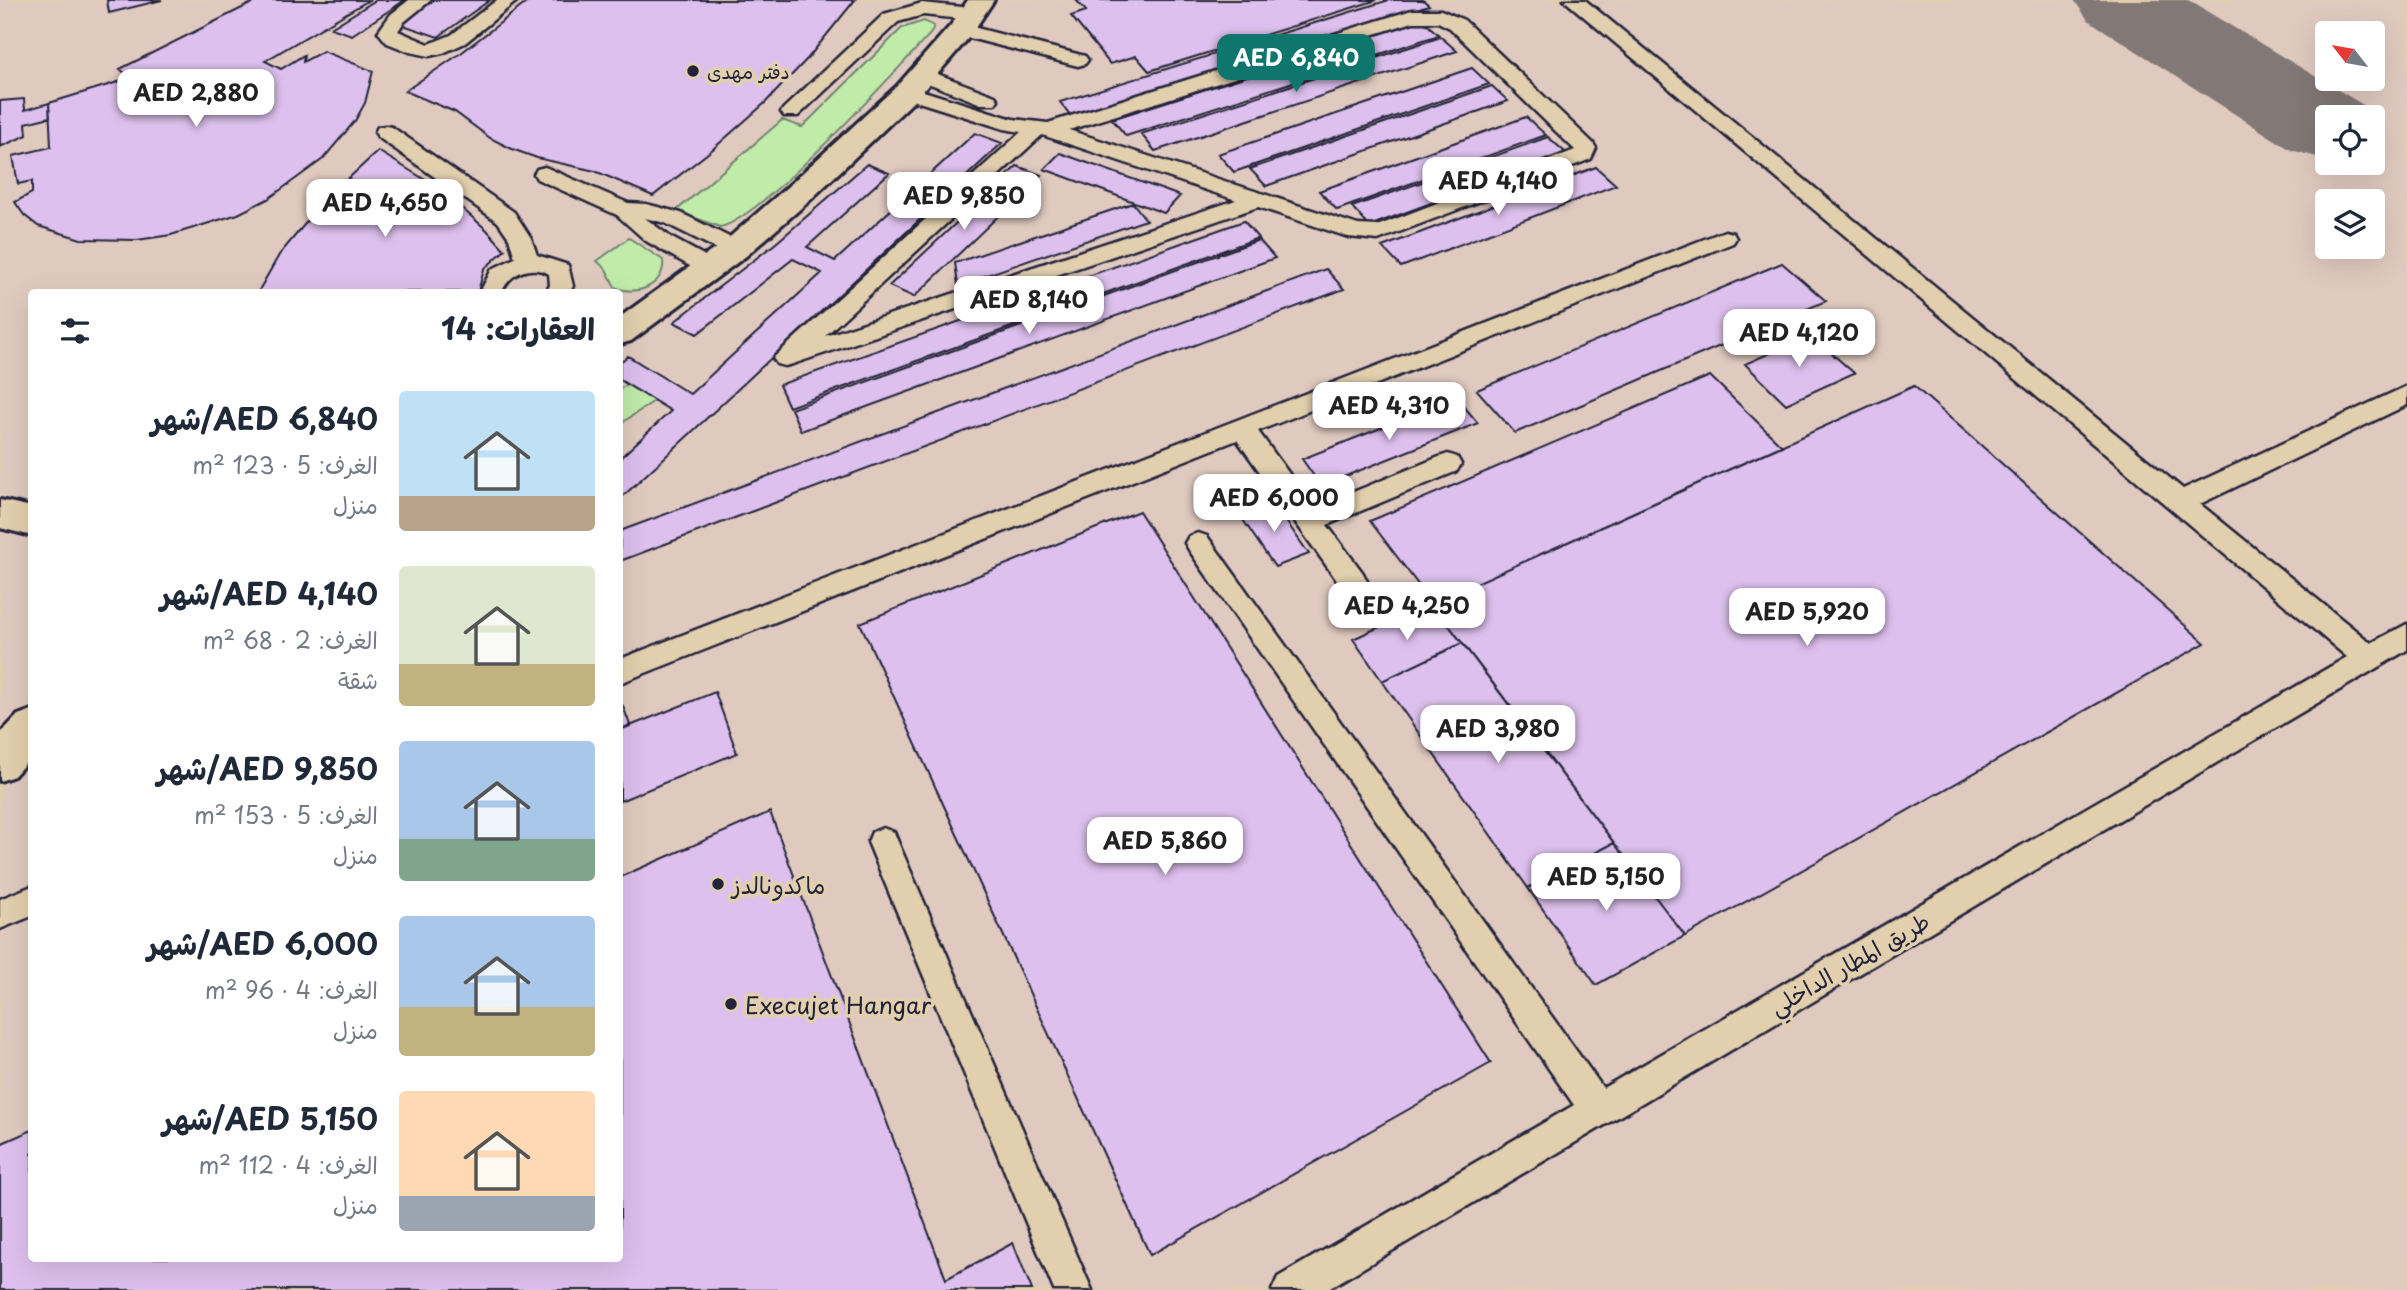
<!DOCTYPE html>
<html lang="ar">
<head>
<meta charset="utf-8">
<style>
	body { margin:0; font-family:"Playpen Sans","Playpen Sans Arabic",sans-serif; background:#f6f6f7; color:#1f2937; direction:rtl; height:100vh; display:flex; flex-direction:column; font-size:26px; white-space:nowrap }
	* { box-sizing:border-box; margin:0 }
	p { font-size:23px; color:#747a83 }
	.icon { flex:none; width:38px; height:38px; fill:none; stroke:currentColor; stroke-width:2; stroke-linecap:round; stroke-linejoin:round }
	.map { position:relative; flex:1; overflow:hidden; direction:ltr }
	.side { position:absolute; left:28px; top:289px; width:595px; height:973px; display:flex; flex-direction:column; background:#fff; border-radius:7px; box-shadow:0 7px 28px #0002; direction:rtl }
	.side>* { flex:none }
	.needle { width:46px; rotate:301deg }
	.buttons { position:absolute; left:2315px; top:21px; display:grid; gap:14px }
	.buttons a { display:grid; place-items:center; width:70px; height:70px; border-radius:7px; background:#fff; box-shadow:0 7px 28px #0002; font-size:35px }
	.price { position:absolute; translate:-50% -60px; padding:0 16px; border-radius:14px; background:#fff; color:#222; font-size:23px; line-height:46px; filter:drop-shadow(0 2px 4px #0008) }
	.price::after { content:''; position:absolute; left:50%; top:42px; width:21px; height:16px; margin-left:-10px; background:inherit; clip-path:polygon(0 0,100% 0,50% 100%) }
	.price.selected { background:#0f766e; color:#fff }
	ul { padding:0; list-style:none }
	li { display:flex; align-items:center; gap:21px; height:175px; padding:0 28px }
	li span { display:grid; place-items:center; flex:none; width:196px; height:140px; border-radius:7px; color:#555 }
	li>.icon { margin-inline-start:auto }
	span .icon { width:84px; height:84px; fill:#fffc; stroke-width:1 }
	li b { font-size:30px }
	h2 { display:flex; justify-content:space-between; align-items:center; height:84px; padding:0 28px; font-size:30px }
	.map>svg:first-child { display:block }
	.built { fill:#e0cac0; fill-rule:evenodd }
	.green { fill:#c0eba8; stroke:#718672; stroke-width:2 }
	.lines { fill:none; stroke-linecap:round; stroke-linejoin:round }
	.taxiway { fill:#827874; fill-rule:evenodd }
	.building { fill:#ddc0ed; stroke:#22223b; stroke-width:2 }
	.service-casing { stroke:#22223b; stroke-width:5 }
	.tertiary-casing { stroke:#22223b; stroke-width:6 }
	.service { fill:#e2cfad; fill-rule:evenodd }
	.tertiary { fill:#e2cfad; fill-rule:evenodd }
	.poi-dot { fill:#22223b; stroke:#e2cfad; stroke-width:2.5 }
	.labels { text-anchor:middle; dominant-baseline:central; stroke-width:7; stroke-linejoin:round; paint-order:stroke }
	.far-poi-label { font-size:19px; fill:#22223b; stroke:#e2cfad; text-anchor:start }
	.poi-label { font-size:23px; fill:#22223b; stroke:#e2cfad; text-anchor:start }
	.street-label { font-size:23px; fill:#22223b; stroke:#e2cfad }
</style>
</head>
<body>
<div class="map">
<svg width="2407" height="1290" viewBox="0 0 2407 1290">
	<rect width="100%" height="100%" fill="#e2cfad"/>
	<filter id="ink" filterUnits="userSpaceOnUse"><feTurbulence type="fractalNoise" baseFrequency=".0143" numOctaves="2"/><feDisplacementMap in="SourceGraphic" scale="14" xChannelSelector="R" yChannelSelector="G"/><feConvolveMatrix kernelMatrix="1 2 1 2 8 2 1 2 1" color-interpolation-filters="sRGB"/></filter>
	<g filter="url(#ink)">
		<path class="built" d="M 0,0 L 2407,0 L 2407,1290 L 0,1290 ZM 2328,33 L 2373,33 L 2373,79 L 2328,79 ZM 2328,117 L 2373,117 L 2373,163 L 2328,163 ZM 2328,201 L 2373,201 L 2373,247 L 2328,247 ZM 32,292 L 620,292 L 620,1258 L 32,1258 Z"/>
		<path class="green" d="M 924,21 L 934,26 L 931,33 C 897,70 760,220 720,227 L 676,211 L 782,120 L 802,127 L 902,28 Z
			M 629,238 L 663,260 C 666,286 635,297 615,287 L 606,269 L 597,261 Z
			M 627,385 L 654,401 L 620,424 L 620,389 Z"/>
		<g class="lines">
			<path class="taxiway" d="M 2074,0 L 2188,0 L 2365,106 L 2373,117 L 2328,117 L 2328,160 L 2291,150 L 2088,20 Z
				M 2373,118 L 2380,128 L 2373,138 Z"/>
		</g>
		<path class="building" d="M 107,0 L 162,0 L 109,13 Z
			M 258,0 L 369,0 L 265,61 L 281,69 L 304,55 L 303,62 L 323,51 L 373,71 L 365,103 L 355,121 L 323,159 L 268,199 L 238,214 L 171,235 L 137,240 L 81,239 L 38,226 L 24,215 L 15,202 L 32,193 L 32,181 L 18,184 L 13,156 L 51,147 L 49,103 L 131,78 L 120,69 Z
			M 376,0 L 405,0 L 352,35 L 331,28 Z
			M 434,0 L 490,0 L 438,37 L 400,24 Z
			M 530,0 L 855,0 L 808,58 L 765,103 L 713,149 L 653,196 L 595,171 L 537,158 L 512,149 L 490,138 L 455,112 L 405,91 L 461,53 Z
			M 1076,0 L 1377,0 L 1149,71 L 1136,56 L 1110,64 L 1071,16 L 1086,11 Z
			M 1389,0 L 1423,0 L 1429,5 L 1072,117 L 1060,102 Z
			M 1422,20 L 1439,35 L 1126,136 L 1112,119 Z
			M 1441,37 L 1457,51 L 1155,151 L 1141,134 Z
			M 1472,68 L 1489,84 L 1234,172 L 1218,154 Z
			M 1492,86 L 1508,101 L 1266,186 L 1250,169 Z
			M 24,99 L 25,110 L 49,103 L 50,117 L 26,123 L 27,135 L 0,147 L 0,101 Z
			M 1526,117 L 1546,135 L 1337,210 L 1319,191 Z
			M 975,133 L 1002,143 L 620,499 L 620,458 L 671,411 L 620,380 L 620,362 L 628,356 L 690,394 L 822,273 L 793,259 L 697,334 L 674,322 L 776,243 L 867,164 L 889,173 L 807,247 L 835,261 Z
			M 1548,137 L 1566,153 L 1369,226 L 1352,207 Z
			M 378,151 L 437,187 L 487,230 L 505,250 L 484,269 L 478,292 L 258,292 L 279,255 L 324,201 Z
			M 1060,153 L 1180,196 L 1164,213 L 1044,169 Z
			M 1017,166 L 1041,175 L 914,297 L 889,286 Z
			M 1596,167 L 1616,185 L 1401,267 L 1382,247 Z
			M 1133,203 L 1146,220 L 958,285 L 955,263 Z
			M 1244,221 L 1258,238 L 789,407 L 779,385 Z
			M 1259,240 L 1275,258 L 801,431 L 791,409 Z
			M 1782,263 L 1826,301 L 1515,433 L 1477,390 Z
			M 1326,269 L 1344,289 L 620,561 L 620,531 Z
			M 1811,335 L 1854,373 L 1786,404 L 1745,364 Z
			M 1710,376 L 1782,446 L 1432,603 L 1370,521 Z
			M 1914,386 L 2205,643 L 1685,936 L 1432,603 Z
			M 1457,398 L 1478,423 L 1321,486 L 1302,459 Z
			M 1272,501 L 1309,554 L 1275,567 L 1239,514 Z
			M 1139,511 L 1491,1063 L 1150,1255 L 860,623 Z
			M 1432,603 L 1462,643 L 1382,681 L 1353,639 Z
			M 1462,643 L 1614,843 L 1528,888 L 1382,681 Z
			M 715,692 L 737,753 L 620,801 L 620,730 Z
			M 623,706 L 630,725 L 620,730 L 620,708 Z
			M 770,812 L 946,1279 L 1013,1243 L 1032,1290 L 0,1290 L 0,1144 L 32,1130 L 32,1258 L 620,1258 L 620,877 Z
			M 1614,843 L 1685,936 L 1596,985 L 1528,888 Z"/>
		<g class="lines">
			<g class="service-casing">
				<path id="service" d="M 409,0 L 431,0 L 404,22 L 398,31 L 429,44 L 451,35 L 497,0 L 518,0 L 465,43 L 443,53 L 429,56 L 410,52 L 387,43 L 378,32 L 391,14 Z
					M 1564,0 L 1585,0 L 2183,489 L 2407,386 L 2407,405 L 2200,504 L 2371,643 L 2407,624 L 2407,650 L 1326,1290 L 1272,1290 L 1278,1277 L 1574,1105 L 1189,550 L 1185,543 L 1189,536 L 1198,533 L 1207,536 L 1603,1088 L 2347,657 Z
					M 922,3 L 972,8 L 982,14 L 972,20 L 923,15 L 898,22 L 798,116 L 784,116 L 781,112 L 784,108 L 884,14 Z
					M 1412,10 L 1441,10 L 1464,20 L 1593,143 L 1596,148 L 1591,159 L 1378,240 L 1348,237 L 1258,207 L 793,364 L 785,366 L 777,364 L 773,358 L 1021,132 L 1004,129 L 900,96 L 897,92 L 900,88 L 914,88 L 1013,119 L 1048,123 ZM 1413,22 L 1438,22 L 1450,28 L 1575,150 L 1377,226 L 1358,225 L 1069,130 ZM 1042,135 L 1236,200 L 825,336 Z
					M 961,24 L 1085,56 L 1088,60 L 1085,64 L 1078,66 L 954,34 L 951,30 Z
					M 922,68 L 995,96 L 998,100 L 995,104 L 981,104 L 915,78 L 912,74 L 915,70 Z
					M 385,126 L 392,127 L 514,212 L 531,238 L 537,255 L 568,265 L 573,286 L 570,292 L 546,292 L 550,285 L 549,274 C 531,264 509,273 502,292 L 480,292 L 492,269 L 515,258 L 509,238 L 498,222 L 378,137 L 375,132 L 378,127 Z
					M 545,167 L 628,203 L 646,204 L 681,213 L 743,244 L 746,249 L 743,254 L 735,256 L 727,254 L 665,223 L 645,218 L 672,238 L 718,263 L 721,268 L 718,273 L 710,276 L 702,273 L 646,241 L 617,215 L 537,179 L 534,174 L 537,169 Z
					M 1725,231 L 1733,233 L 1736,238 L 1733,243 L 1258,431 L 1314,508 L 1439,457 L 1448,454 L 1457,457 L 1461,464 L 1457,471 L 1327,525 L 1363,573 L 1367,581 L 1363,589 L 1353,592 L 1343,589 L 1237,440 L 620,683 L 620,659 Z
					M 883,828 L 894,832 L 898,842 L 1092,1290 L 1054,1290 L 868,842 L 872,832 Z
					M 32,886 L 32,916 L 0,929 L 0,899 Z"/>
			</g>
			<g class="tertiary-casing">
				<path id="tertiary" d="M 968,0 L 994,0 L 970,36 L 917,98 L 808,202 L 746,256 L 631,341 L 620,344 L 620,317 L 724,242 L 786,188 L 897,86 L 951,25 Z
					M 0,500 L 32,507 L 32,536 L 0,528 Z
					M 32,710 L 32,756 L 14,776 L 0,781 L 0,734 L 18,715 Z"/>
			</g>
			<use href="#service" class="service"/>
			<use href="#tertiary" class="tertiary"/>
		</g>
	</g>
	<g class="poi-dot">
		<circle cx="693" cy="71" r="7"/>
		<circle cx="718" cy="884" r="7"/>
		<circle cx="731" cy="1004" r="7"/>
	</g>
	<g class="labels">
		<g class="far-poi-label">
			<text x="707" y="71">دفتر مهدى</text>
		</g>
		<g class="poi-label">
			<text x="732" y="884">ماكدونالدز</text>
			<text x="745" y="1004">Execujet Hangar</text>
		</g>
		<g class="street-label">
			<text transform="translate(1849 963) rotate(-30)">طريق المطار الداخلي</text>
		</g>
	</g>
</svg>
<div class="buttons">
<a><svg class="needle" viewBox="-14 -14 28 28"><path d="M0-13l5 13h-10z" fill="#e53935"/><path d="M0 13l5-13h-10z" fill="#747a83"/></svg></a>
<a><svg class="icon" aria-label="locate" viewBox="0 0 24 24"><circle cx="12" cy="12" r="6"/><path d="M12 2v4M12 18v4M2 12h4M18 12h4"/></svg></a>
<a><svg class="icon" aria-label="layers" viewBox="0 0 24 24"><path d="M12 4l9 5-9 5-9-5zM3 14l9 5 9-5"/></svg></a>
</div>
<b class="price selected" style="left:1296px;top:94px">AED 6,840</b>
<b class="price" style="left:196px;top:129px">AED 2,880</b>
<b class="price" style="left:1498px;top:217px">AED 4,140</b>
<b class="price" style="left:964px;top:232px">AED 9,850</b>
<b class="price" style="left:385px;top:239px">AED 4,650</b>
<b class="price" style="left:1029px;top:336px">AED 8,140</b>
<b class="price" style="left:1799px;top:369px">AED 4,120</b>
<b class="price" style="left:1389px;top:442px">AED 4,310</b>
<b class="price" style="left:1274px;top:534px">AED 6,000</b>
<b class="price" style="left:1407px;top:642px">AED 4,250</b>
<b class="price" style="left:1807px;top:648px">AED 5,920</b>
<b class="price" style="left:1498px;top:765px">AED 3,980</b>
<b class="price" style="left:1165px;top:877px">AED 5,860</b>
<b class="price" style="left:1606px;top:913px">AED 5,150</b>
<section class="side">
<h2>العقارات: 14<svg class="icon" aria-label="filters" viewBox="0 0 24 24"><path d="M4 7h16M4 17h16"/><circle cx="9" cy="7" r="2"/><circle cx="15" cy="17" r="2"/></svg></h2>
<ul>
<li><span style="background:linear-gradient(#bfe0f5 75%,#b9a48a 0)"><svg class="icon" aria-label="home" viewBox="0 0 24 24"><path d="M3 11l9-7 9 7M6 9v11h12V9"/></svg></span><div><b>AED 6,840/شهر</b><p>الغرف: 5 · 123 m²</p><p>منزل</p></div></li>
<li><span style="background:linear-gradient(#dfe7d0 70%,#c2b280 0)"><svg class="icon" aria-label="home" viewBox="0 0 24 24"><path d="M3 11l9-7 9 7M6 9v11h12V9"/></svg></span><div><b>AED 4,140/شهر</b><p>الغرف: 2 · 68 m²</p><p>شقة</p></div></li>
<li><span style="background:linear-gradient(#a9c7e8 70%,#7fa58c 0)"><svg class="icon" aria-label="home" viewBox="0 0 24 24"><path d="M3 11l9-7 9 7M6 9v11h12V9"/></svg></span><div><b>AED 9,850/شهر</b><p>الغرف: 5 · 153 m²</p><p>منزل</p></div></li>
<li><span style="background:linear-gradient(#a9c7e8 65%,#c2b280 0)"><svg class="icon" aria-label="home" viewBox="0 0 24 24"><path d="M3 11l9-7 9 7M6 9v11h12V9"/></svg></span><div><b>AED 6,000/شهر</b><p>الغرف: 4 · 96 m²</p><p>منزل</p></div></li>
<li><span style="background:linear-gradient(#ffd9b3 75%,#9aa5b1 0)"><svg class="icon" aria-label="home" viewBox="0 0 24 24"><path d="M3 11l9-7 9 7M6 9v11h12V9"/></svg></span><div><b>AED 5,150/شهر</b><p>الغرف: 4 · 112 m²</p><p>منزل</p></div></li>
</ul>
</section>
</div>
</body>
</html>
